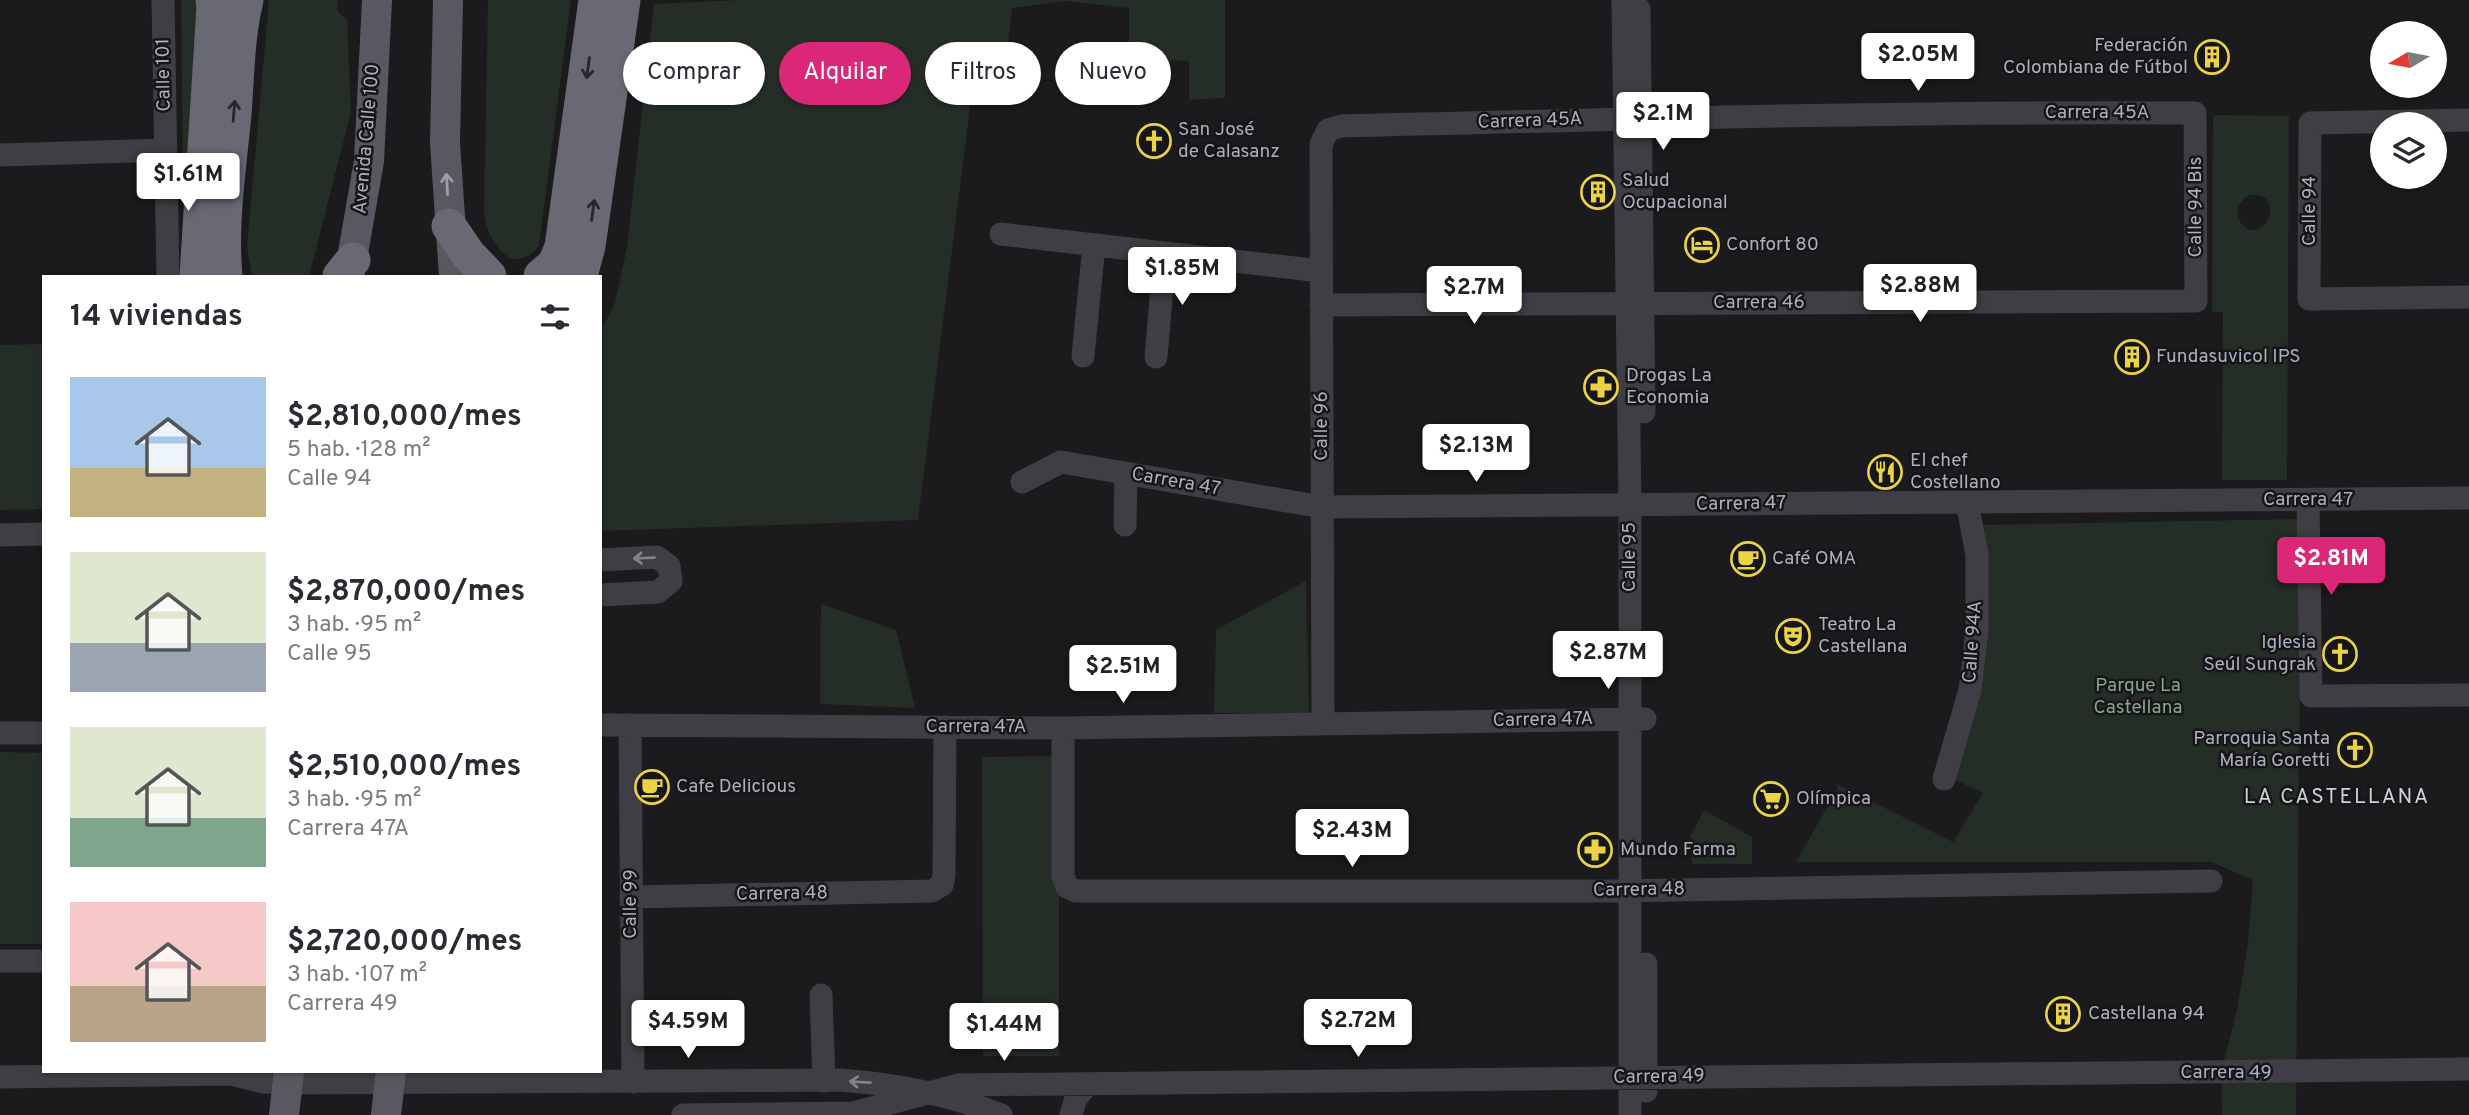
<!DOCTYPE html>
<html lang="es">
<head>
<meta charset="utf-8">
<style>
	body { margin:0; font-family:Overpass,sans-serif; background:#f7f7f7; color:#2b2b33; height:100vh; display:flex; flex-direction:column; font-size:26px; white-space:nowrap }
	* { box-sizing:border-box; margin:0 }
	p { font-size:23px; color:#7c7c81 }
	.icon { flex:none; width:38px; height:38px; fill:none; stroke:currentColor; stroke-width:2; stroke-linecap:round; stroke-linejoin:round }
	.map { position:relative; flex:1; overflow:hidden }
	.details { position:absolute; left:42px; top:275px; width:560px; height:798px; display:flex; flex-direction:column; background:#fff; border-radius:0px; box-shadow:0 2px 5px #0004 }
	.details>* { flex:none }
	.hud { position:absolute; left:623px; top:42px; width:665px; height:63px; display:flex; gap:14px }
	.needle { width:46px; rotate:260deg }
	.controls { position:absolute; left:2370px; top:21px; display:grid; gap:14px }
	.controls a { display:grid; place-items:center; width:77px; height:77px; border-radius:50%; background:#fff; box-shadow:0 2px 5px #0004; font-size:35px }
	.price { position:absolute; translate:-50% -60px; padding:0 16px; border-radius:7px; background:#fff; color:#222; font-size:23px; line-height:46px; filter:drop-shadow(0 2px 4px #0008) }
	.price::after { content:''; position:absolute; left:50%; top:42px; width:21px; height:16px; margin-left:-10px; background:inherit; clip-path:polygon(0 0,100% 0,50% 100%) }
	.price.active { background:#db2777; color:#fff }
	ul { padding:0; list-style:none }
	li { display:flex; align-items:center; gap:21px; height:175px; padding:0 28px }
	li span { display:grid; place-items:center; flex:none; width:196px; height:140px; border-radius:0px; color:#555 }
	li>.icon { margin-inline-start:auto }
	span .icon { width:84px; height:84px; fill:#fffc; stroke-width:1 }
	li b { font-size:30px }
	h2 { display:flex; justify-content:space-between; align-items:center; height:84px; padding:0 28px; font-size:30px }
	.pill { padding:0 24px; border-radius:32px; background:#fff; box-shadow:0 2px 5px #0004; font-size:24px; line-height:63px }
	.pill.active { background:#db2777; color:#fff }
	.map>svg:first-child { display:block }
	.green { fill:#252d27; fill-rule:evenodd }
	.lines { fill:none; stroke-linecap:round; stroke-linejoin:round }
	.minor { stroke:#3e3e44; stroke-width:23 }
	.major { stroke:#585861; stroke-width:30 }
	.highway { stroke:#686972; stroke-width:35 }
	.oneway { stroke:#26272a }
	.oneway2 { stroke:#9d9eaa }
	.oneway3 { stroke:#81828c }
	.labels { text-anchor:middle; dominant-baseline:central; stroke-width:5; stroke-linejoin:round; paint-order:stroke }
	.poi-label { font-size:19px; fill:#aeafbc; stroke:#161618; text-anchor:start }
	.street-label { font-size:19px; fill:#aeafbc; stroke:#161618 }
	.park-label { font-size:19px; fill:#86a58e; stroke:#161618 }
	.neighbourhood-label { font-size:21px; letter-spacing:2px; fill:#cfcfd8; stroke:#161618 }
</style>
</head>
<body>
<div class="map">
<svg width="2469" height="1115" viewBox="0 0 2469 1115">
	<rect width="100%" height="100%" fill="#1b1b1d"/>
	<path class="green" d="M 181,0 L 196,0 L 199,7 L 184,271 Z
		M 269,0 L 338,0 L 337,11 L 347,20 L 351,112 L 309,276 L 252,276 L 247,247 Z
		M 488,0 L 571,0 L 539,245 C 532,257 523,259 510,259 C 494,246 487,234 484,213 Z
		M 739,0 L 1225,0 L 1225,98 L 1189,100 L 1189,61 L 1146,59 L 1129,71 L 1129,8 L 1065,1 L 1012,8 L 1005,71 L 975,68 L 918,520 L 600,531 L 600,332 L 615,303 L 627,247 L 654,4 Z
		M 2213,115 L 2289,116 L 2287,480 L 2222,480 L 2223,312 L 2212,312 ZM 2249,195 C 2290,191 2263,250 2241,223 C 2233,212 2239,201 2249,195 Z
		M 44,344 L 44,509 L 0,510 L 0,345 Z
		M 2301,519 L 2296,1115 L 2222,1115 L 2221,1073 L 2237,1010 L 2248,943 L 2253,880 L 2212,862 L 1796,862 L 1838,788 L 1837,784 L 1953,842 L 1983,793 L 1954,779 L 1975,525 Z
		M 1306,581 L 1309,713 L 1214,713 L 1216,630 Z
		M 821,604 L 896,630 L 915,708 L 820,704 Z
		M 0,752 L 44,753 L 44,944 L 0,944 Z
		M 1061,756 L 1059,890 L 1059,1056 L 983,1056 L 982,757 Z
		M 1704,810 L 1752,837 L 1752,864 L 1692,864 L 1690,837 Z"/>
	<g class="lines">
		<path class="minor" d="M 163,0 L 168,276
			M 1623,0 L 1630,506 L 1630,1115
			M 1639,9 L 1644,412
			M 2469,120 L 2310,123 L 2309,299 L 2469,297
			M 0,155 L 165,150
			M 1001,234 L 1321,271
			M 1321,305 L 2196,301 L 2195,113 C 1911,111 1626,119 1341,126 L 1328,130 L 1321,144 L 1323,723
			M 1083,356 L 1094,245
			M 1156,357 L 1165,253
			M 1022,482 L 1061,462 L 1322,507 L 2469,498
			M 2308,500 L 2311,696 L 2469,695
			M 1125,525 L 1126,473
			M 0,535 L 44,534
			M 600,560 L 657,557 L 669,566 L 671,581 L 658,592 L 600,595
			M 600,725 L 1063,728 L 1645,719
			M 630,725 L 633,1082
			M 1063,728 L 1063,876 L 1067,887 L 1076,891 L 1619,891 L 2211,881
			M 0,733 L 44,733
			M 1944,779 L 1970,690 L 1977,631 L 1977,555 L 1967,502
			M 631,897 L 932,891 L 942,885 L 944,875 L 945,727
			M 0,961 L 44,961
			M 1646,964 L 1646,1091
			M 821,995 L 824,1081
			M 0,1077 L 231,1074 L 263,1082 L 288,1083 L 839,1080 C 895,1084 949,1094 1001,1115
			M 853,1113 L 958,1085 L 2469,1069
			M 683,1115 L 853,1113 L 867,1115
			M 1071,1115 L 1076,1098 L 1087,1085"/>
		<path class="major" d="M 448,0 L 445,143 L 454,276
			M 349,276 L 369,161 L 377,0
			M 284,1115 L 289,1071
			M 386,1115 L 391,1071"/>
		<path class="highway" d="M 449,226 L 468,254 L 489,276
			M 197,276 L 214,7 L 213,0
			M 225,276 C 220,223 229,167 234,114 C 237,76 237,36 246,0
			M 340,276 L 353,260
			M 541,276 L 555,264 L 562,247 L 596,0
			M 580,276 L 588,246 L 623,0"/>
	</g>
	<defs><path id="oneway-shaft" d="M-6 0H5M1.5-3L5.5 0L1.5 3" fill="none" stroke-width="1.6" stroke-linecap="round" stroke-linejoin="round" transform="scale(1.75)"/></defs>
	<g class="oneway">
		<use href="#oneway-shaft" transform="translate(588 68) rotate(98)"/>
		<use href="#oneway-shaft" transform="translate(234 111) rotate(-85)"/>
		<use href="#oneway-shaft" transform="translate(593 210) rotate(-82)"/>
	</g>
	<use class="oneway2" href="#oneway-shaft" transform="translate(447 184) rotate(-93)"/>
	<g class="oneway3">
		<use href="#oneway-shaft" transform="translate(644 558) rotate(178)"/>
		<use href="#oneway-shaft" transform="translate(860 1082) rotate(-177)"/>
	</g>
	<defs>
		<g id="building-ring" transform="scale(1.75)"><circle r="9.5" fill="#161618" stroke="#ebd345" stroke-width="1.5"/><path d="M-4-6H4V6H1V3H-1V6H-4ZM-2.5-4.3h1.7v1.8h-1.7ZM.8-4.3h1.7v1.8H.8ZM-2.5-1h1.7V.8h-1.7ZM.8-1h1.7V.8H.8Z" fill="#ebd345"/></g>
		<g id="church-ring" transform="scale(1.75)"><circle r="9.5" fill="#161618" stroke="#ebd345" stroke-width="1.5"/><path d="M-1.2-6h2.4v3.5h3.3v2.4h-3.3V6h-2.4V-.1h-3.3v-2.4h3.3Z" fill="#ebd345"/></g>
		<g id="hotel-ring" transform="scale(1.75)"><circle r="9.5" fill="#161618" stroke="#ebd345" stroke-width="1.5"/><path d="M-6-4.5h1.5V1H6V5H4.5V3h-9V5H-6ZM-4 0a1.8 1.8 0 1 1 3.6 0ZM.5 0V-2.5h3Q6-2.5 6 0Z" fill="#ebd345"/></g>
		<g id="pharmacy-ring" transform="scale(1.75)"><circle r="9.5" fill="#161618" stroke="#ebd345" stroke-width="1.5"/><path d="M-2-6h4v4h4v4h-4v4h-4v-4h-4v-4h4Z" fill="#ebd345"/></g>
		<g id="restaurant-ring" transform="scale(1.75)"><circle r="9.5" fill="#161618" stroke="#ebd345" stroke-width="1.5"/><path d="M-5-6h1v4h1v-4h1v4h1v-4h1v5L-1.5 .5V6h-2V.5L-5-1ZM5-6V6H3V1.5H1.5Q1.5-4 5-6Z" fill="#ebd345"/></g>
		<g id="cafe-ring" transform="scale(1.75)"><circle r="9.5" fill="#161618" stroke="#ebd345" stroke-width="1.5"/><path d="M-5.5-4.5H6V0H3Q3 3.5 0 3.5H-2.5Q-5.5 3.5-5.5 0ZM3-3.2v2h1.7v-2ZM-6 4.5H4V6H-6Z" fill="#ebd345"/></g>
		<g id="theatre-ring" transform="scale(1.75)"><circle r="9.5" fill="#161618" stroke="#ebd345" stroke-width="1.5"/><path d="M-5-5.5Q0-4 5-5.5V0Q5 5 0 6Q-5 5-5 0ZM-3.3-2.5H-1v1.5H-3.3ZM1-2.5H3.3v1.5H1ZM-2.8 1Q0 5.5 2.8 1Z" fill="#ebd345"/></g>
		<g id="supermarket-ring" transform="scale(1.75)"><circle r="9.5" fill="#161618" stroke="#ebd345" stroke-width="1.5"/><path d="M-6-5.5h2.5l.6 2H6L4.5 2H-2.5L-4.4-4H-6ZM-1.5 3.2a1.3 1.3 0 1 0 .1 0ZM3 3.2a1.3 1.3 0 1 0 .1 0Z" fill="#ebd345"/></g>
	</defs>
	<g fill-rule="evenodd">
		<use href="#building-ring" x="2212" y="57"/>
		<use href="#church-ring" x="1154" y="141"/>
		<use href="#building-ring" x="1598" y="192"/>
		<use href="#hotel-ring" x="1702" y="245"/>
		<use href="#building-ring" x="2132" y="357"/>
		<use href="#pharmacy-ring" x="1601" y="387"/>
		<use href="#restaurant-ring" x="1885" y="472"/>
		<use href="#cafe-ring" x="1748" y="559"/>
		<use href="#theatre-ring" x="1793" y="636"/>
		<use href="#church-ring" x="2340" y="654"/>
		<use href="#church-ring" x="2355" y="750"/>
		<use href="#cafe-ring" x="652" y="787"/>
		<use href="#supermarket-ring" x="1771" y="799"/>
		<use href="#pharmacy-ring" x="1595" y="850"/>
		<use href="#building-ring" x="2063" y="1014"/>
	</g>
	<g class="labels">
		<g class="poi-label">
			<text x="2188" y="46" text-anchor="end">Federación<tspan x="2188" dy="22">Colombiana de Fútbol</tspan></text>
			<text x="1178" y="130">San José<tspan x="1178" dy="22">de Calasanz</tspan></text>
			<text x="1622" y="181">Salud<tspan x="1622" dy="22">Ocupacional</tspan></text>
			<text x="1726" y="245">Confort 80</text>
			<text x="2156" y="357">Fundasuvicol IPS</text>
			<text x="1626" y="376">Drogas La<tspan x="1626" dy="22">Economia</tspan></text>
			<text x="1910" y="461">El chef<tspan x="1910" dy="22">Costellano</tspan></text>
			<text x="1772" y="559">Café OMA</text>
			<text x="1818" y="625">Teatro La<tspan x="1818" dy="22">Castellana</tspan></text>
			<text x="2316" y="643" text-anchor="end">Iglesia<tspan x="2316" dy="22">Seúl Sungrak</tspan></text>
			<text x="2330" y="739" text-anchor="end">Parroquia Santa<tspan x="2330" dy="22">María Goretti</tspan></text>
			<text x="676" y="787">Cafe Delicious</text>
			<text x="1796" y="799">Olímpica</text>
			<text x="1620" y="850">Mundo Farma</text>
			<text x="2088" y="1014">Castellana 94</text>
		</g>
		<g class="street-label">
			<text transform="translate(164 75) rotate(-91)">Calle 101</text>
			<text x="2097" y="113">Carrera 45A</text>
			<text transform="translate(1530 121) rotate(-2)">Carrera 45A</text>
			<text transform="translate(367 139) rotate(-85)">Avenida Calle 100</text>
			<text transform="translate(2196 207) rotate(-90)">Calle 94 Bis</text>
			<text transform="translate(2310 211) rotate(-90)">Calle 94</text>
			<text x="1759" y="303">Carrera 46</text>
			<text transform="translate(1322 426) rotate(-90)">Calle 96</text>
			<text transform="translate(1176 482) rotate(10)">Carrera 47</text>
			<text x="2308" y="500">Carrera 47</text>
			<text transform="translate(1741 504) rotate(-1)">Carrera 47</text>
			<text transform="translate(1630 557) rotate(-90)">Calle 95</text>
			<text transform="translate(1973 642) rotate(-86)">Calle 94A</text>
			<text transform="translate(1543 720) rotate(-1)">Carrera 47A</text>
			<text x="976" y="727">Carrera 47A</text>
			<text transform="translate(1639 890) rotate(-1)">Carrera 48</text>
			<text transform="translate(782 894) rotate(-1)">Carrera 48</text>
			<text transform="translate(631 904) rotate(-90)">Calle 99</text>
			<text x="2226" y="1073">Carrera 49</text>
			<text transform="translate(1659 1077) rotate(-1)">Carrera 49</text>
		</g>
		<g class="park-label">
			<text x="2138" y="686">Parque La<tspan x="2138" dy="22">Castellana</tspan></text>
		</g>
		<g class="neighbourhood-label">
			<text x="2337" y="797">LA CASTELLANA</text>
		</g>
	</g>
</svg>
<div class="controls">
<a><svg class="needle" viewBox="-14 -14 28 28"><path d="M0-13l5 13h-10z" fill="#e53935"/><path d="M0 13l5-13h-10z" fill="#7c7c81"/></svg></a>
<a><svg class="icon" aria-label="layers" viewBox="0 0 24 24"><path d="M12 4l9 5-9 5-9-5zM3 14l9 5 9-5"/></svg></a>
</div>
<b class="price" style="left:1918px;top:93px">$2.05M</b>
<b class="price" style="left:1663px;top:152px">$2.1M</b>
<b class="price" style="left:188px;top:213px">$1.61M</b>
<b class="price" style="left:1182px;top:307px">$1.85M</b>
<b class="price" style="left:1920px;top:324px">$2.88M</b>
<b class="price" style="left:1474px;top:326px">$2.7M</b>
<b class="price" style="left:1476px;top:484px">$2.13M</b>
<b class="price active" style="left:2331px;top:597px">$2.81M</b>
<b class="price" style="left:1608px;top:691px">$2.87M</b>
<b class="price" style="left:1123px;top:705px">$2.51M</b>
<b class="price" style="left:1352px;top:869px">$2.43M</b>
<b class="price" style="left:1358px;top:1059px">$2.72M</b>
<b class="price" style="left:688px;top:1060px">$4.59M</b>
<b class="price" style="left:1004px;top:1063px">$1.44M</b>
<div class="hud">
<a class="pill">Comprar</a>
<a class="pill active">Alquilar</a>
<a class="pill">Filtros</a>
<a class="pill">Nuevo</a>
</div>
<section class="details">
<h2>14 viviendas<svg class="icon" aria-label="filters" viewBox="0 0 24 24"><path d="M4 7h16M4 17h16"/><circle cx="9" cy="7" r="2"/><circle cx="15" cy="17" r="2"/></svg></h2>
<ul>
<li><span style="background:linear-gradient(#a9c7e8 65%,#c2b280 0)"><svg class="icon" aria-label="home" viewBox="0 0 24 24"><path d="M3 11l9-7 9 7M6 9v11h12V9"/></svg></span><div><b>$2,810,000/mes</b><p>5 hab. · 128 m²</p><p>Calle 94</p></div></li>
<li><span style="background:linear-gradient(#dfe7d0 65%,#9aa5b1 0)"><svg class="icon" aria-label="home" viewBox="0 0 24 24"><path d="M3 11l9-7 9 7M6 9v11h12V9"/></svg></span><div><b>$2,870,000/mes</b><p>3 hab. · 95 m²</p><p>Calle 95</p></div></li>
<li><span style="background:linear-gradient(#dfe7d0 65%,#7fa58c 0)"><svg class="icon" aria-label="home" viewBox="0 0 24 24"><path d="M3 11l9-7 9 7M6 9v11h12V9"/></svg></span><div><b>$2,510,000/mes</b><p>3 hab. · 95 m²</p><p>Carrera 47A</p></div></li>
<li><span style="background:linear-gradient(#f6c9c9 60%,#b9a48a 0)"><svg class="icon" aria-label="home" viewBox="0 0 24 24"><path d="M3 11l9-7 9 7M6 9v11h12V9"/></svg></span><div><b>$2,720,000/mes</b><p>3 hab. · 107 m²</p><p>Carrera 49</p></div></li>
</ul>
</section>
</div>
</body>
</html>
